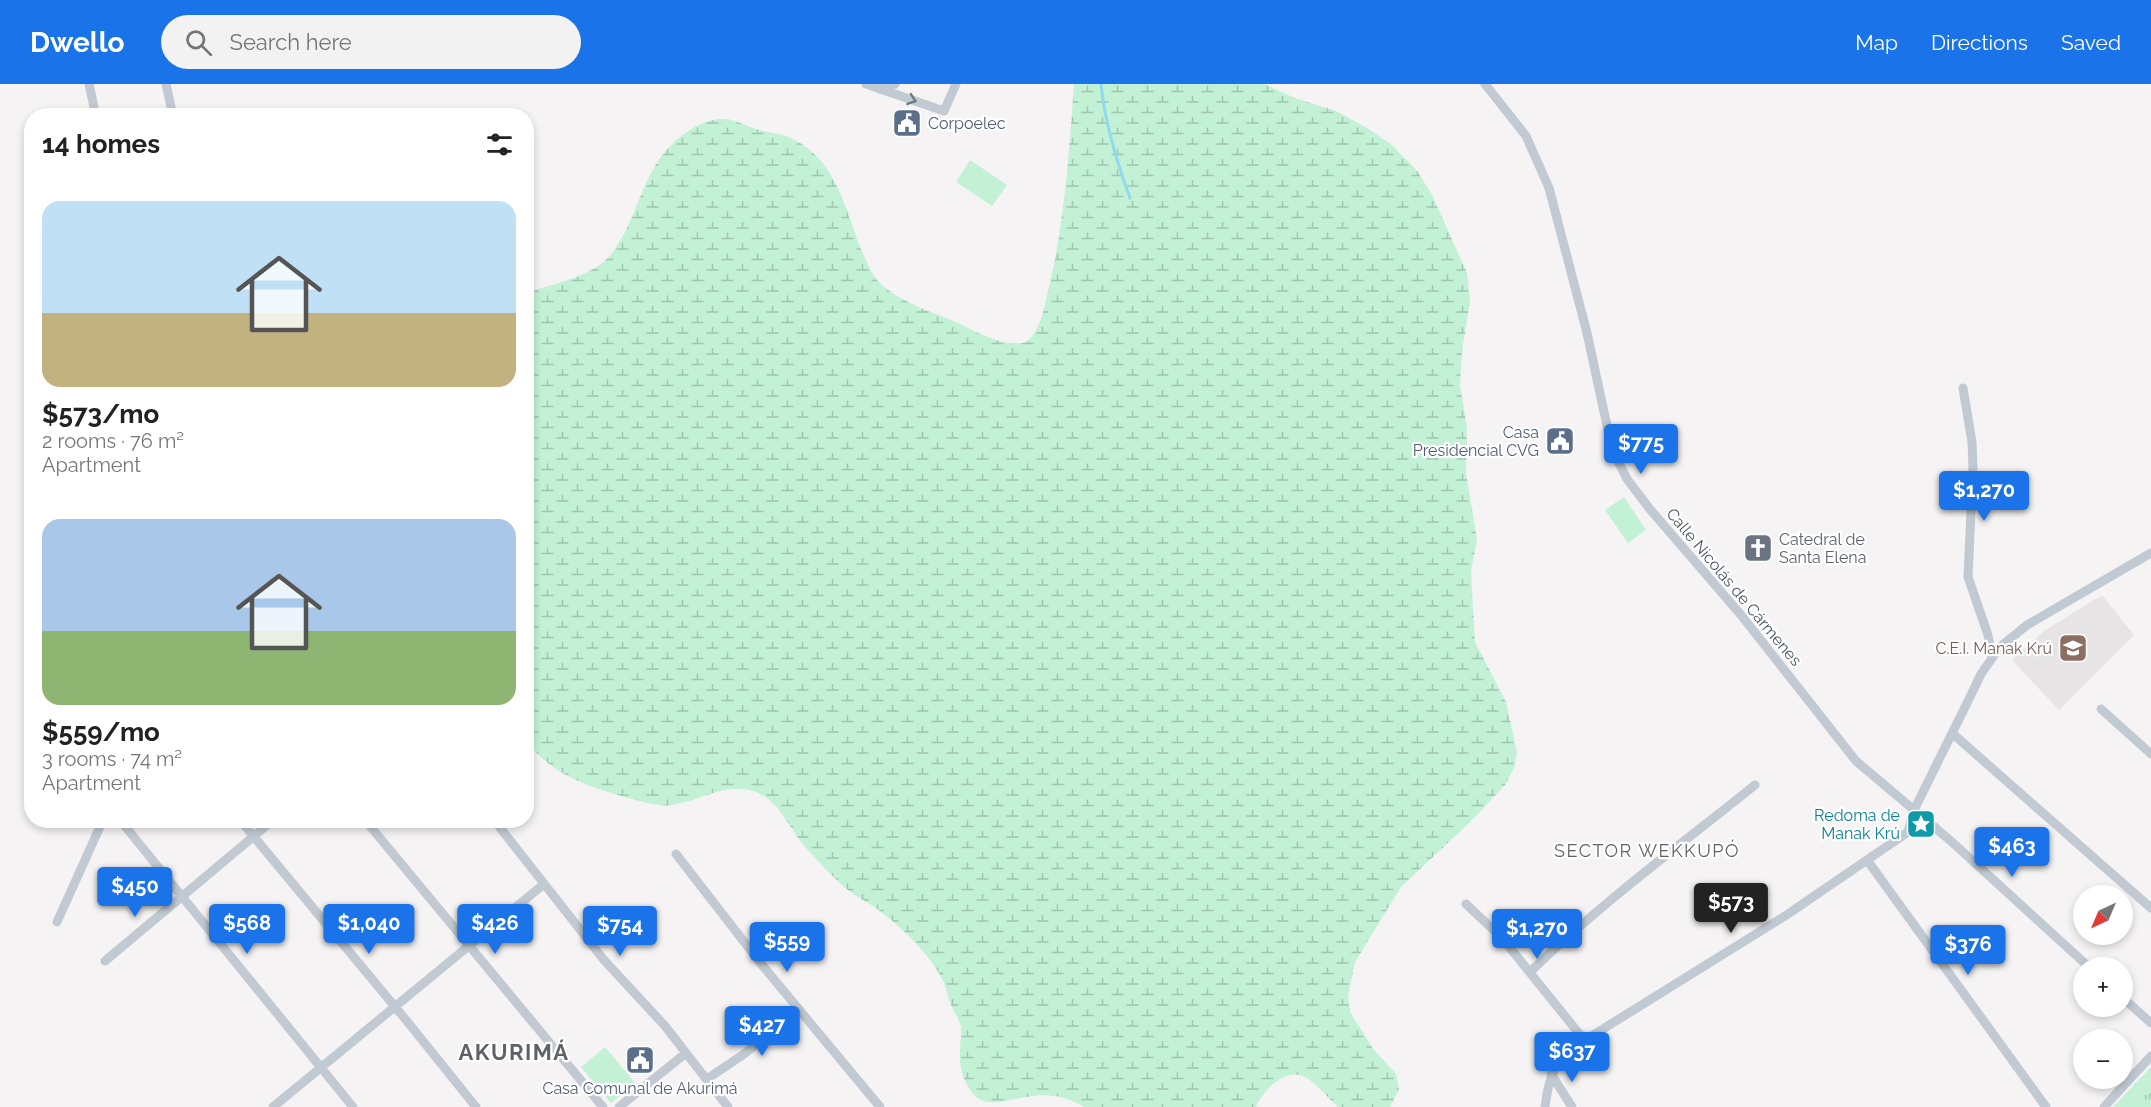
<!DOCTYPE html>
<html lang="en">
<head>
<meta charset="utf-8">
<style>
	body { margin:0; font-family:Raleway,sans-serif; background:#f2f2f2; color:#222; height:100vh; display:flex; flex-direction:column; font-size:22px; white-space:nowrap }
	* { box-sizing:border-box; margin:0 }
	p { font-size:20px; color:#767676 }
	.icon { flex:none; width:33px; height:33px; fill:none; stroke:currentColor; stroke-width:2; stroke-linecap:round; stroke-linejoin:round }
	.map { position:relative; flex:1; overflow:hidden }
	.side { position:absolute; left:24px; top:24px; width:510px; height:720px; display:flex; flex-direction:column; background:#fff; border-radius:24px; box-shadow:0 3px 9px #0003 }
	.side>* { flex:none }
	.needle { width:39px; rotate:224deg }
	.tools { position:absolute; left:2073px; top:801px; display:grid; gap:12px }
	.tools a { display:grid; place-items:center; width:60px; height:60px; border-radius:50%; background:#fff; box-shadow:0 3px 9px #0003; font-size:30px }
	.price { position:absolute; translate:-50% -51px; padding:0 14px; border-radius:6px; background:#1a73e8; color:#fff; font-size:20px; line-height:39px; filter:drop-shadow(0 2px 3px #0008) }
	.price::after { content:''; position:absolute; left:50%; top:36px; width:18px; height:14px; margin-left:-9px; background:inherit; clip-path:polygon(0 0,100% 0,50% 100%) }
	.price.current { background:#222; color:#fff }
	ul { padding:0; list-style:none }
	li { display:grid; align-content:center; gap:12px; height:318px; padding:0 18px }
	li span { display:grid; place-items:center; height:186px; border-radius:18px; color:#555 }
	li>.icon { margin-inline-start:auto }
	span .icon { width:108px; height:108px; fill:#fffc; stroke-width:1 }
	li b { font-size:26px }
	h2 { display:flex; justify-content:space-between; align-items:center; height:72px; padding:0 18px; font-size:26px }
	header { display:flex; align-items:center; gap:36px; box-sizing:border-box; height:84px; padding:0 30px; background:#1a73e8; color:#fff }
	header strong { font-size:28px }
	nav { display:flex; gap:33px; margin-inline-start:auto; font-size:21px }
	.search { width:420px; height:54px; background:#f2f2f2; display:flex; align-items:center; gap:15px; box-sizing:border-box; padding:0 21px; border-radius:33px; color:#767676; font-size:22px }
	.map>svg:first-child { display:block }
	.education { fill:#e6e4e5 }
	.green { fill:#c3f1d5 }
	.wetland { fill:url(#wetland-marsh) }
	.park { fill:url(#park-tufts) }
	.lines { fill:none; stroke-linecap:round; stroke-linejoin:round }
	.stream { stroke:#90daee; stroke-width:3 }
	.minor { stroke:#c1cad2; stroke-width:9 }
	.oneway { stroke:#6e7983 }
	.labels { text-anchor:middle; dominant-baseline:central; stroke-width:4.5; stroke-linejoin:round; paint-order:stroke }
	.service-label { font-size:16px; fill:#4e5e75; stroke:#fff; text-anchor:start }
	.worship-label { font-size:16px; fill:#5b616d; stroke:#fff; text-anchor:start }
	.street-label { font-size:16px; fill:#4a5661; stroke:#fff }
	.education-label { font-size:16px; fill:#785e54; stroke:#fff; text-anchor:end }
	.culture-label { font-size:16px; fill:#0d838f; stroke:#fff; text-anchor:end }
	.neighbourhood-label { font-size:18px; letter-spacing:1.5px; fill:#5f6368; stroke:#fff }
	.district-label { font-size:22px; font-weight:bold; letter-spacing:1.5px; fill:#5f6368; stroke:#fff }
</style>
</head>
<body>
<header>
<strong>Dwello</strong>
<div class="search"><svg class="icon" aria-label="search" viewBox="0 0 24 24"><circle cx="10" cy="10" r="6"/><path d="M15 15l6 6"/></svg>Search here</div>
<nav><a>Map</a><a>Directions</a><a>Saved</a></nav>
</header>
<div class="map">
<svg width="2151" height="1023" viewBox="0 0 2151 1023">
	<defs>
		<pattern id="wetland-marsh" width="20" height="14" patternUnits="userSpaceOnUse" patternTransform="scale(1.5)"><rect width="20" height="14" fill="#c3f1d5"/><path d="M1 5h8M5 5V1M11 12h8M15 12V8" fill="none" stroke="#a0c6b0"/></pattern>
		<pattern id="park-tufts" width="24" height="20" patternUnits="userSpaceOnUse" patternTransform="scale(1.5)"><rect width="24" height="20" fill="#c3f1d5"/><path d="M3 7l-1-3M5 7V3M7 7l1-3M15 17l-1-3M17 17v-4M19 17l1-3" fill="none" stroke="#a0c6b0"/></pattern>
	</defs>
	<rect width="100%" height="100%" fill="#f5f3f3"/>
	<path class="education" d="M 2102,511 L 2134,551 L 2059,626 L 2012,576 L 2043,548 Z"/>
	<path class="green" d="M 970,76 L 1007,101 L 992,122 L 956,98 Z
		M 1624,413 L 1646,446 L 1628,459 L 1605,426 Z
		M 605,963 L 635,999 L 611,1019 L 581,983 Z"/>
	<path class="wetland" d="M 1074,0 L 1264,0 L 1295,14 L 1336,27 L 1367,44 L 1392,61 L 1418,88 L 1433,113 L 1467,189 L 1470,217 L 1462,267 L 1460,301 L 1467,344 L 1466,390 L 1477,455 L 1471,488 L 1475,558 L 1506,618 L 1517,668 L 1514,684 L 1505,701 L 1470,738 L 1401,803 L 1355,878 L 1348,913 L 1351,930 L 1374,966 L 1396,990 L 1399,1006 L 1390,1023 L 1338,1023 C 1328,1014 1319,1002 1307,994 C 1287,981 1263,1006 1256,1023 L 1084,1023 C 1067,1012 1046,1009 1027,1013 C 1011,1015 994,1023 979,1015 C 965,1005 958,982 960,966 C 960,958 962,951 961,943 C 959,935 955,930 952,923 C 948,915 947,905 943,897 C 929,868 901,843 876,824 C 867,818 857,813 849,807 C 834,795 820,779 807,765 C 791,748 782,721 760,710 C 731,695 701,717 672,721 C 659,723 645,718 632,715 C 592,704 553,692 527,658 L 527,209 C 554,199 588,194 609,173 C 616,165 621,155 626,146 C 644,109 649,76 684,50 C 696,41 710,34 726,35 C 736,36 746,42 756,45 C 767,49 781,49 791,54 C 838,76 845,127 863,170 C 868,180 871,189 878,197 C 898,218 933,228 958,239 C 979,249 1004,264 1027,258 C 1042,243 1044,223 1049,203 C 1065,136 1069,68 1074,0 Z"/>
	<path class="park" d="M 2151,983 L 2151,1023 L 2113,1023 Z"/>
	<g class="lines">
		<path class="stream" d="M 1101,0 C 1105,40 1116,76 1130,114"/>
		<path class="minor" d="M 89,0 L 96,32
			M 166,0 L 173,32
			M 866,0 L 944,27 L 956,0
			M 1485,0 L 1526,52 L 1549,104 L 1587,249 L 1612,365 L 1627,395 L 1649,424 L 1741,531 L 1856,677 L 1952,758 L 2090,884
			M 879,5 L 895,0
			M 1963,304 L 1972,358 L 1973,383 L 1968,493 L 1988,551 L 1992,574
			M 2101,625 L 2151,670
			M 1953,650 L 2151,824
			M 120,736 L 353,1023
			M 240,736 L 406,936 L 476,1023
			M 365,736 L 603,1023
			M 494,736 L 604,876 L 665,942 L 728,1023
			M 1908,748 L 1914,726 L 1971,611 L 1981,590 L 2000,563 L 2027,541 L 2151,469
			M 676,770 L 762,881 L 880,1023
			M 1867,776 L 2046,1023
			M 1466,820 L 1502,854 L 1585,957
			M 57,838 L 103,736
			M 105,877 L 273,736
			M 1530,888 C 1600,820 1679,762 1755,701
			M 2122,913 L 2151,939
			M 1551,990 L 1572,1023
			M 707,995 L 744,970 L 799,926
			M 273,1023 L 544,800
			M 619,1023 L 686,969
			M 1545,1023 C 1549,989 1555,979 1582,958 L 1788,830 L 1908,748 C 1917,744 1922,749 1935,743
			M 2104,1023 L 2151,972"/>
	</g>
	<defs><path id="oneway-chevron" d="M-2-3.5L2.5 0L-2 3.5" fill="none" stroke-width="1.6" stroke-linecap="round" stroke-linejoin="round" transform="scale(1.5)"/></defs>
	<use class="oneway" href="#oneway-chevron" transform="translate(912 16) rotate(19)"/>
	<defs>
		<g id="civic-square" transform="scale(1.5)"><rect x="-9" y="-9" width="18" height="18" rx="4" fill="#5c6f8a" stroke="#fff"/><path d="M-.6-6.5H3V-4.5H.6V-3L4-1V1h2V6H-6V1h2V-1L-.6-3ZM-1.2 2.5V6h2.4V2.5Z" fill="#fff"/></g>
		<g id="church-square" transform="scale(1.5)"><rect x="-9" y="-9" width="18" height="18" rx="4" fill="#6b7280" stroke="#fff"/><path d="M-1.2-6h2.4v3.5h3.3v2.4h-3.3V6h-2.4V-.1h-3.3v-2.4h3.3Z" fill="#fff"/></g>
		<g id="school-square" transform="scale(1.5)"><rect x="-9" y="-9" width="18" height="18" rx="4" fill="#8d6e63" stroke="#fff"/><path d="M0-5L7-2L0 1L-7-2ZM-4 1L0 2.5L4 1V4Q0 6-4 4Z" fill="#fff"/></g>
		<g id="sight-square" transform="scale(1.5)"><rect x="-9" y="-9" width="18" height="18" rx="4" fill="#0f9aa8" stroke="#fff"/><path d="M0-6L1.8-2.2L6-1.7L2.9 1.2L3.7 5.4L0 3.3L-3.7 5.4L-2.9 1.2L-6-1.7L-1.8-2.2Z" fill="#fff"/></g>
	</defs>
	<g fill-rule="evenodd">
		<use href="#civic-square" x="907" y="39"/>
		<use href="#civic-square" x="1560" y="357"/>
		<use href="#church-square" x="1758" y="464"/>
		<use href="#school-square" x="2073" y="564"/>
		<use href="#sight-square" x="1921" y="740"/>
		<use href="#civic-square" x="640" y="976"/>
	</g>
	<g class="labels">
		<g class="service-label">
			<text x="928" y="39">Corpoelec</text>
			<text x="1539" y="348" text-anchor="end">Casa<tspan x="1539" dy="18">Presidencial CVG</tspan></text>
			<text x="640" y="1004" text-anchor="middle">Casa Comunal de Akurimá</text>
		</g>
		<g class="worship-label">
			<text x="1779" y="455">Catedral de<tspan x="1779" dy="18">Santa Elena</tspan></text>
		</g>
		<g class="street-label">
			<text transform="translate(1734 503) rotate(50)">Calle Nicolás de Cármenes</text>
		</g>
		<g class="education-label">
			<text x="2052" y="564">C.E.I. Manak Krú</text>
		</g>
		<g class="culture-label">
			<text x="1900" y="731">Redoma de<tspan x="1900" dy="18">Manak Krú</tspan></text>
		</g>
		<g class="neighbourhood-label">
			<text x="1647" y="766">SECTOR WEKKUPÓ</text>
		</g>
		<g class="district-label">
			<text x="514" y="968">AKURIMÁ</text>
		</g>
	</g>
</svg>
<div class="tools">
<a><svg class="needle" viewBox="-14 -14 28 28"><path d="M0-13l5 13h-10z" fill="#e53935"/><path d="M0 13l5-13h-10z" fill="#767676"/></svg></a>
<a>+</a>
<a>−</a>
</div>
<b class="price" style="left:1641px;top:391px">$775</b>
<b class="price" style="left:1984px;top:438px">$1,270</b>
<b class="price" style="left:2012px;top:794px">$463</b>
<b class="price" style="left:135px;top:834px">$450</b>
<b class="price current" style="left:1731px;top:850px">$573</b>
<b class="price" style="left:247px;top:871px">$568</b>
<b class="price" style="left:369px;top:871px">$1,040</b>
<b class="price" style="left:495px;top:871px">$426</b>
<b class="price" style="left:620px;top:873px">$754</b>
<b class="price" style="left:1537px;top:876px">$1,270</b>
<b class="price" style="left:787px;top:889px">$559</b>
<b class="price" style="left:1968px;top:892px">$376</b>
<b class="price" style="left:762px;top:973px">$427</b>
<b class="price" style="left:1572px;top:999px">$637</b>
<section class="side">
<h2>14 homes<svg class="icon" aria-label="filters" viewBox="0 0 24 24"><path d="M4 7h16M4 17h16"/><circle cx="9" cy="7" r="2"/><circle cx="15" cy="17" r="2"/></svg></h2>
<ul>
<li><span style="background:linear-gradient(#bfe0f5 60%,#c2b280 0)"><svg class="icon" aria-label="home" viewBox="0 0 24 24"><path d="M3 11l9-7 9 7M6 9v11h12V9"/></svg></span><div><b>$573/mo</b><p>2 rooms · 76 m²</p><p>Apartment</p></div></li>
<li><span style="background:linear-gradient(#a9c7e8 60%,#8fb573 0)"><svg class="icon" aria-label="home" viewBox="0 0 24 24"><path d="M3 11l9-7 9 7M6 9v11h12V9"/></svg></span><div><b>$559/mo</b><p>3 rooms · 74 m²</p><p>Apartment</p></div></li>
</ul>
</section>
</div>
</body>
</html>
